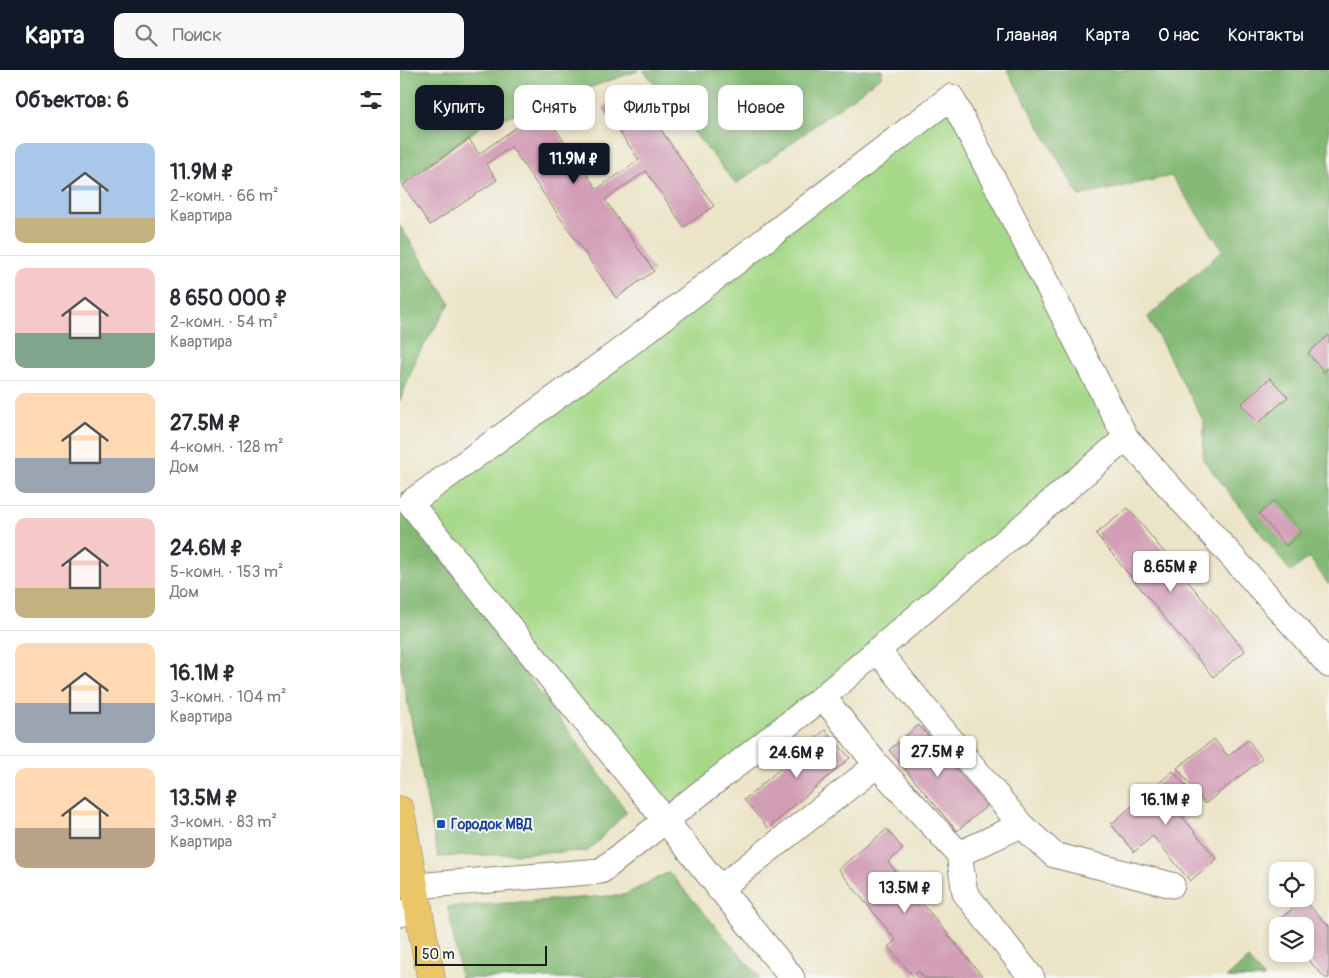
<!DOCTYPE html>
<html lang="ru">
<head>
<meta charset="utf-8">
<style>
	body { margin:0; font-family:Pangolin,sans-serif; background:#f7f7f7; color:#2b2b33; height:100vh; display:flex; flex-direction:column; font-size:19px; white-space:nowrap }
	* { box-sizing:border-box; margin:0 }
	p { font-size:16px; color:#7c7c81 }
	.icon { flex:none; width:28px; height:28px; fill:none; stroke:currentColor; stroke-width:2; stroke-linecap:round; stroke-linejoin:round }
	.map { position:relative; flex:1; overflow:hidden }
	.sheet { display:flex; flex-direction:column; background:#fff; width:400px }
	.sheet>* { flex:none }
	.top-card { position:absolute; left:15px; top:15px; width:475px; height:45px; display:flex; gap:10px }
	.buttons { position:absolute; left:869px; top:792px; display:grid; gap:10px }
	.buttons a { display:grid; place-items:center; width:45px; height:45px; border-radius:10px; background:#fff; box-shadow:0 2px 8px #0003; font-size:25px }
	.scale { position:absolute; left:15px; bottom:12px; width:132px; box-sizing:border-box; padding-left:5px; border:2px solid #1c1c1c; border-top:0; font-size:14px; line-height:18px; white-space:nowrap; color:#1c1c1c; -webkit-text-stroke:4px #f6f6f2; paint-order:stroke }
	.price { position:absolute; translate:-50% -42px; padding:0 11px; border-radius:5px; background:#fff; color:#222; font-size:16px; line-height:32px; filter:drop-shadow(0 1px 2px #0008) }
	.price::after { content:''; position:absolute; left:50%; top:30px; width:15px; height:11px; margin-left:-8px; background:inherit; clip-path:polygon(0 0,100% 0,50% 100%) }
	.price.on { background:#111827; color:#fff }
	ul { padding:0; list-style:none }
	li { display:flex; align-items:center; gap:15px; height:125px; padding:0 15px }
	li+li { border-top:1px solid #e1e1e2 }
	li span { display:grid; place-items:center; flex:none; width:140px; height:100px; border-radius:10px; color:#555 }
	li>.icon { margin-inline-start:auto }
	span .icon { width:60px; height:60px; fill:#fffc; stroke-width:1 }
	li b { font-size:21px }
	h2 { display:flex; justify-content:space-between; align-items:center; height:60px; padding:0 15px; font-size:21px }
	.pill { padding:0 18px; border-radius:10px; background:#fff; box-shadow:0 2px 8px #0003; font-size:18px; line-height:45px }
	.pill.on { background:#111827; color:#fff }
	header { display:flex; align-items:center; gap:30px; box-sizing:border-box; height:70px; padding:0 25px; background:#111827; color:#fff }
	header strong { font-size:24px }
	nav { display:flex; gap:28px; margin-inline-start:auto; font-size:18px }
	.search { width:350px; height:45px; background:#f7f7f7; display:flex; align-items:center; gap:12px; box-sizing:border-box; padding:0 18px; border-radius:10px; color:#7c7c81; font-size:19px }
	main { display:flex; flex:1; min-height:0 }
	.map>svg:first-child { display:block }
	.green { fill:#a5d988; stroke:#607a52 }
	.forest { fill:#84b974; stroke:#506a48 }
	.building { fill:#d29eb6 }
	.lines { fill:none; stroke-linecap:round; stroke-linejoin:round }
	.minor-casing { stroke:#848072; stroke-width:27 }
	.major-casing { stroke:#848072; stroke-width:29 }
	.minor { stroke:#fff; stroke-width:25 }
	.major { stroke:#ebc669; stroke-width:28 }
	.transit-dot { fill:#1a4fb4; stroke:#f6f6f2; stroke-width:2 }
	.labels { text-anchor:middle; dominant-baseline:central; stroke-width:4; stroke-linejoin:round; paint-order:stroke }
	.transit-label { font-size:14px; font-weight:bold; fill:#164399; stroke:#f6f6f2; text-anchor:start }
</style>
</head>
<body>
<header>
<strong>Карта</strong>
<div class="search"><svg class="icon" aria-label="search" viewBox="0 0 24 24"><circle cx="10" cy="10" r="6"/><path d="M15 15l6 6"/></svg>Поиск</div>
<nav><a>Главная</a><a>Карта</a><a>О нас</a><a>Контакты</a></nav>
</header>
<main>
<section class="sheet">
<h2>Объектов: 6<svg class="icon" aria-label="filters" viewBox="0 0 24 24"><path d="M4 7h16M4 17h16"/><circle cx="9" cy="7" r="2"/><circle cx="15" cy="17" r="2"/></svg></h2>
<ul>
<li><span style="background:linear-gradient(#a9c7e8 75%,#c2b280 0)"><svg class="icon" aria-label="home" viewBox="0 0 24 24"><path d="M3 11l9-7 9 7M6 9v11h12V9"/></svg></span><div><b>11.9M ₽</b><p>2-комн. · 66 m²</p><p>Квартира</p></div></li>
<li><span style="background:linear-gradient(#f6c9c9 65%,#7fa58c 0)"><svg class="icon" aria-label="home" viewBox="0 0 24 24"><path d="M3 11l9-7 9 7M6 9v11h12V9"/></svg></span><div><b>8 650 000 ₽</b><p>2-комн. · 54 m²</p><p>Квартира</p></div></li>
<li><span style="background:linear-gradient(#ffd9b3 65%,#9aa5b1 0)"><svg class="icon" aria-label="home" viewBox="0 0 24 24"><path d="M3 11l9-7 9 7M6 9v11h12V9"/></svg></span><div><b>27.5M ₽</b><p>4-комн. · 128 m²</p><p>Дом</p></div></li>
<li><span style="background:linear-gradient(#f6c9c9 70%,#c2b280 0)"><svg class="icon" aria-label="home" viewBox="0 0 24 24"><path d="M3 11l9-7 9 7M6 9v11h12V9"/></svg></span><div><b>24.6M ₽</b><p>5-комн. · 153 m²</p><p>Дом</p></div></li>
<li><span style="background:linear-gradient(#ffd9b3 60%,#9aa5b1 0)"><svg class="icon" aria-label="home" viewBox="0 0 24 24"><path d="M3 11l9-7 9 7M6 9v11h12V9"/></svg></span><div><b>16.1M ₽</b><p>3-комн. · 104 m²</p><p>Квартира</p></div></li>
<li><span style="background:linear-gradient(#ffd9b3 60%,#b9a48a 0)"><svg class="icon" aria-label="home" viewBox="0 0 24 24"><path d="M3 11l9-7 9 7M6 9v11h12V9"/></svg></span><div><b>13.5M ₽</b><p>3-комн. · 83 m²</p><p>Квартира</p></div></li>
</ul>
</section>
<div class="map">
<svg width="929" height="908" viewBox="0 0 929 908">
	<rect width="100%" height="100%" fill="#f6f6f2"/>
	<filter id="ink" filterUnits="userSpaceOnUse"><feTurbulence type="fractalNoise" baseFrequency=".02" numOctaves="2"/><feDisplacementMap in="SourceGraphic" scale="10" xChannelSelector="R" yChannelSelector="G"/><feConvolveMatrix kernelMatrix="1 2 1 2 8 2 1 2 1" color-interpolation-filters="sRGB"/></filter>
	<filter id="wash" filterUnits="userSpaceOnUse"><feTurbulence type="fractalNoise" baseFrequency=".0096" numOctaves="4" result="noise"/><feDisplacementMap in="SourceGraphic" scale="20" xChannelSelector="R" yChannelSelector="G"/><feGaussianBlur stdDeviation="1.12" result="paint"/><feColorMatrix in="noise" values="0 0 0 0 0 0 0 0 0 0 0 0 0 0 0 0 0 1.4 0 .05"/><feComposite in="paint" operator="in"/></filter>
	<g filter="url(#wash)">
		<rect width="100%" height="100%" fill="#ece4c7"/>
		<path class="green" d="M 551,27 L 726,368 L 267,751 L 10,433 Z"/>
		<path class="forest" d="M 0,0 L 240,0 L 83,55 L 0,115 Z
			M 243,0 L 482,0 L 482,6 L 336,114 Z
			M 607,0 L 929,0 L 929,515 L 909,487 L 891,502 L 803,389 L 804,352 L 748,247 L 823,180 L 771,106 L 679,126 Z
			M 0,156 L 50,233 L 17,287 L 0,331 Z
			M 0,430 L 227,742 L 188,781 L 38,787 L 0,593 Z
			M 269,802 L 360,908 L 61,908 L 48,837 L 224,825 Z
			M 848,889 L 864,908 L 826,908 Z"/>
		<g id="blocks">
			<path class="building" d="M 231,17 L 314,136 L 284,157 L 246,101 L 205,130 L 254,201 L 216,228 L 111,77 L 86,94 L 97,110 L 30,155 L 3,115 L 69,69 L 79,84 L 142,39 L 197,119 L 239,90 L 202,37 Z
				M 929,265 L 929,298 L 924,302 L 908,283 Z
				M 870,308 L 888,327 L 858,353 L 841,334 Z
				M 874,431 L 902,462 L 886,476 L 859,444 Z
				M 728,438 L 845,581 L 813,607 L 696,464 Z
				M 519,655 L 587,736 L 557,761 L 489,680 Z
				M 425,660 L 450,688 L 368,758 L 344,730 Z
				M 814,669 L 828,686 L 848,670 L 862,689 L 805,734 L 777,698 Z
				M 773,701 L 797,729 L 780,744 L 817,789 L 790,811 L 753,766 L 734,782 L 711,754 Z
				M 487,759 L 503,779 L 488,792 L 584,908 L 524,908 L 519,901 L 513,906 L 488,877 L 496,870 L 438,799 Z
				M 903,829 L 929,856 L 929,908 L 925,908 L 903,884 L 905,884 L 905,856 L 877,856 L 875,854 Z"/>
		</g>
	</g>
	<g filter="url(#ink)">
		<use href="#blocks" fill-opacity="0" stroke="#848072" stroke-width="1"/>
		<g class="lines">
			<g class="minor-casing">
				<path id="minor" d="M 726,368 L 929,595
					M 477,580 L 621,755
					M 423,627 L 477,695 L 559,784
					M 15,816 L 201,801 L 423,627 L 726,368 L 551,27 L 220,281 L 10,433 L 392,908
					M 319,819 L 477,695
					M 0,844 L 19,837
					M 632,908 L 565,823 L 559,784 L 621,755 L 654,785 L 772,815"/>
			</g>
			<g class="major-casing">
				<path id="major" d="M 0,740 L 31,908"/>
			</g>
			<use href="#minor" class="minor"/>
			<use href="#major" class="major"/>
		</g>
	</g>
	<rect class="transit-dot" x="36" y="749" width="10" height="10" rx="2.5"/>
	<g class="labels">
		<g class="transit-label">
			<text x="51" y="754">Городок МВД</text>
		</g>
	</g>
</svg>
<div class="buttons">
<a><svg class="icon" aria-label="locate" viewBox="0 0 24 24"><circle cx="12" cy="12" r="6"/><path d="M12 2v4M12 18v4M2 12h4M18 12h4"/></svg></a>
<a><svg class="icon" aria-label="layers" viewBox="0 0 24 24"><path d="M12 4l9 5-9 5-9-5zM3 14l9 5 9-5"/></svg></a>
</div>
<div class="scale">50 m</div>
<b class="price on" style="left:174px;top:115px">11.9M ₽</b>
<b class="price" style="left:771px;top:523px">8.65M ₽</b>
<b class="price" style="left:538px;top:708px">27.5M ₽</b>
<b class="price" style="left:397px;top:709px">24.6M ₽</b>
<b class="price" style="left:766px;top:756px">16.1M ₽</b>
<b class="price" style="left:505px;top:844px">13.5M ₽</b>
<div class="top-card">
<a class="pill on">Купить</a>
<a class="pill">Снять</a>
<a class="pill">Фильтры</a>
<a class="pill">Новое</a>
</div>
</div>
</main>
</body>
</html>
